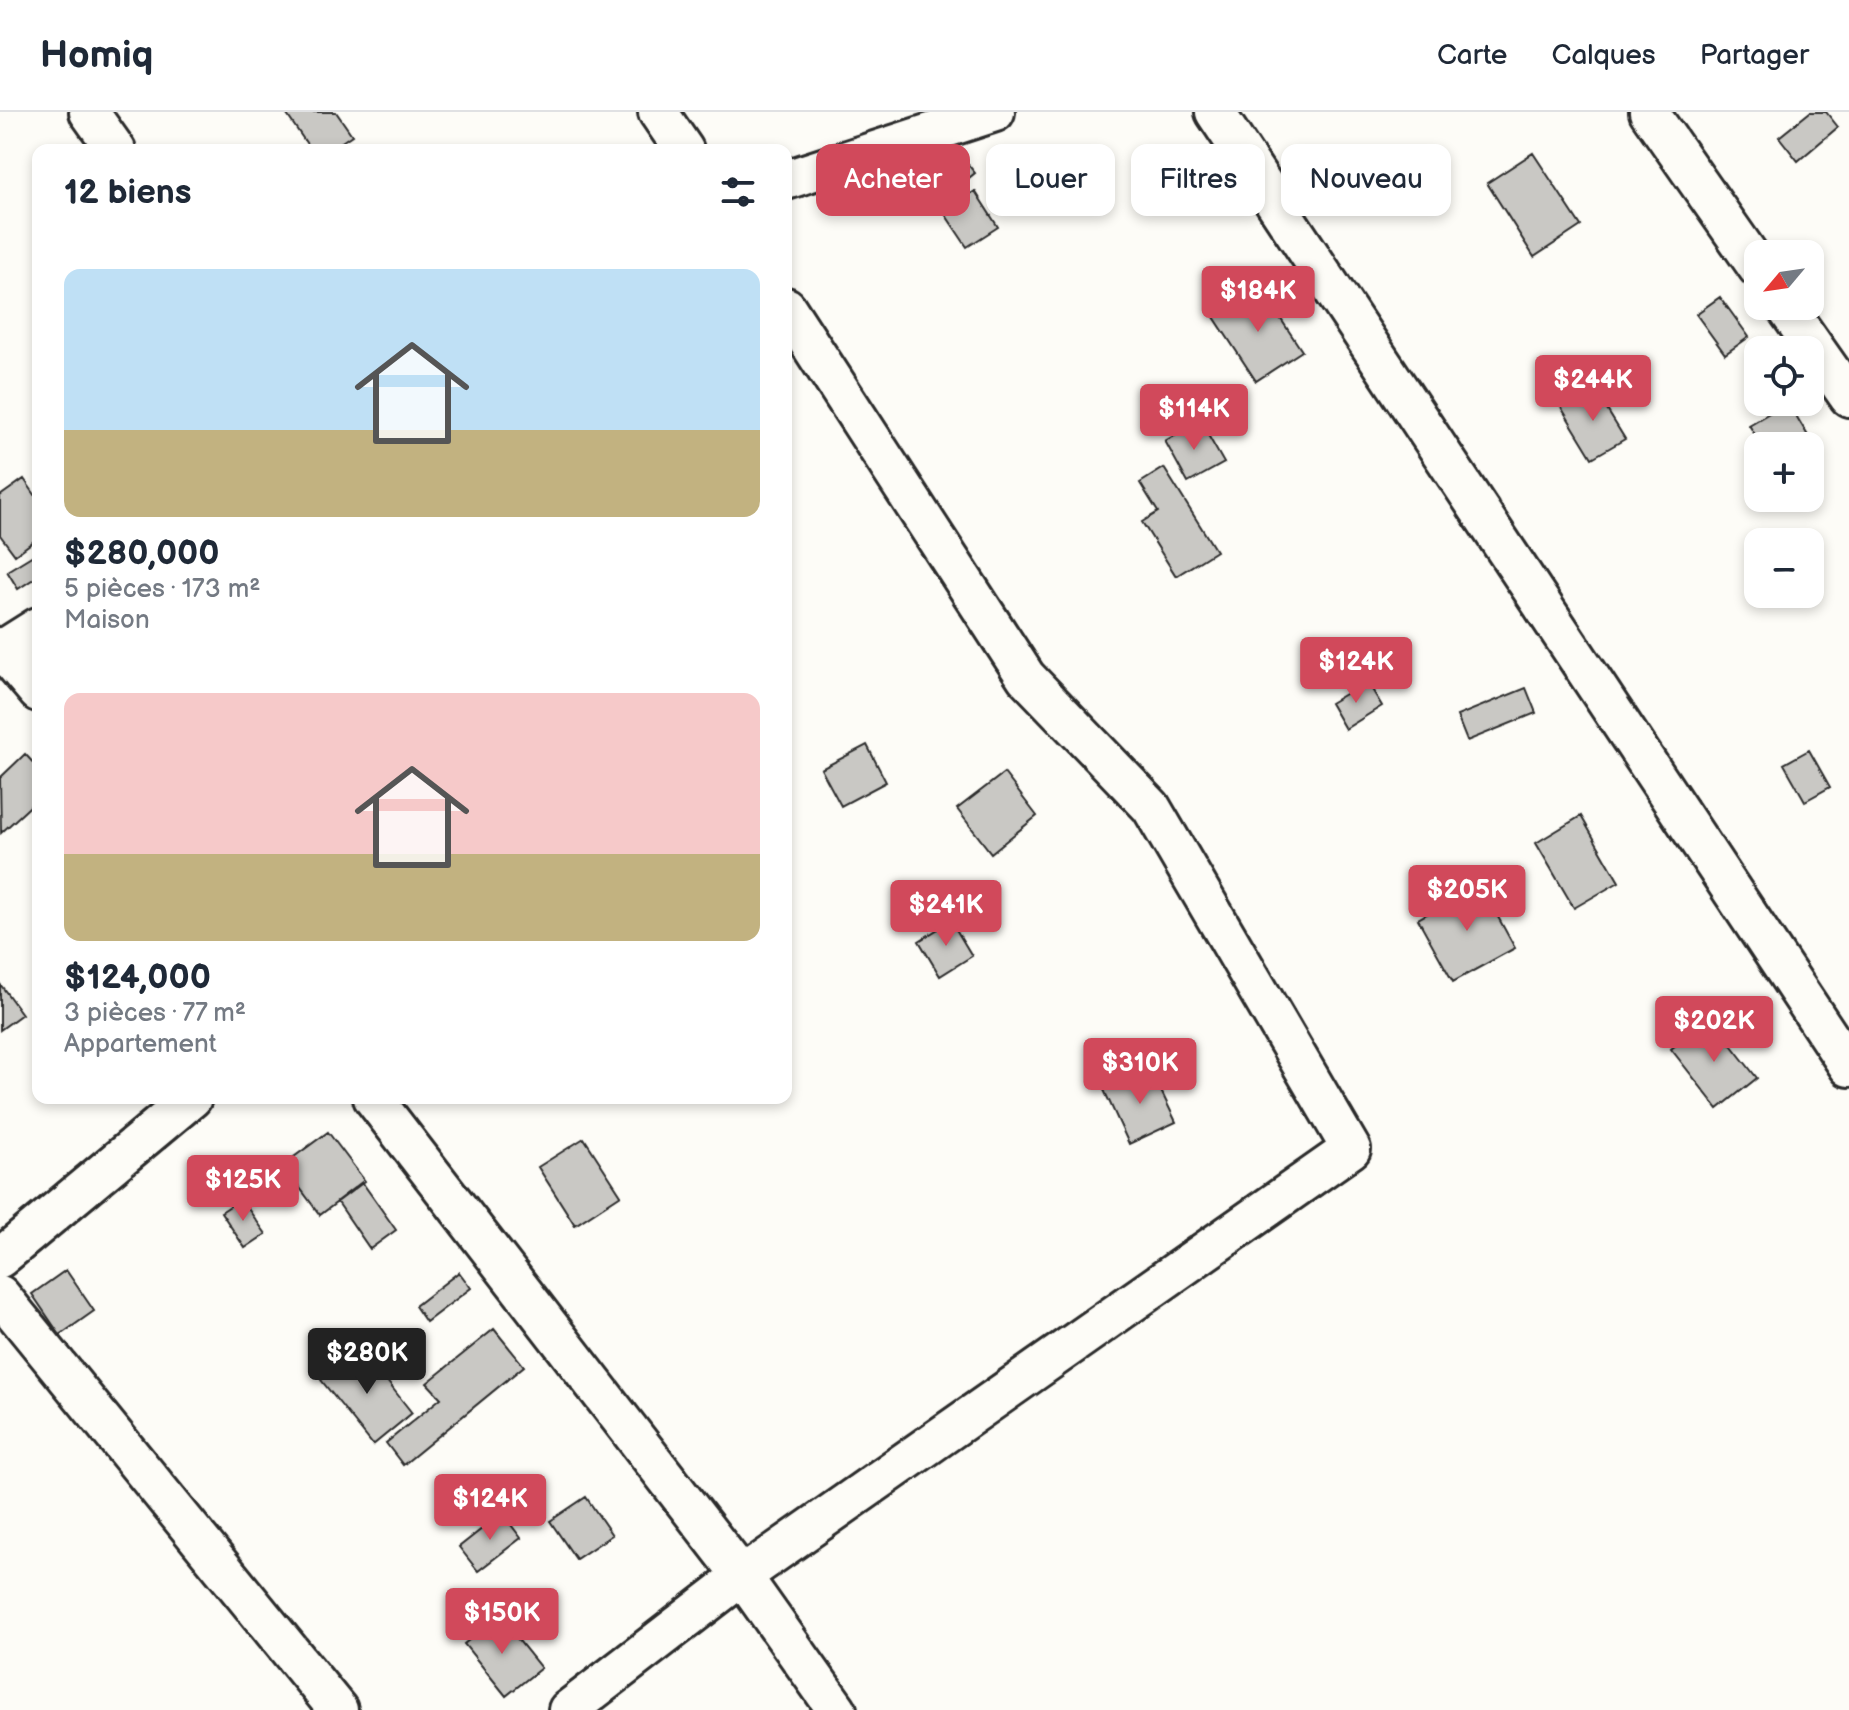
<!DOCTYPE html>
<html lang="fr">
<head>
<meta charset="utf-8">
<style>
	body { margin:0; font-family:"Balsamiq Sans",sans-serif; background:#f6f6f7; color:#1f2937; height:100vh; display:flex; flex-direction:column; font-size:30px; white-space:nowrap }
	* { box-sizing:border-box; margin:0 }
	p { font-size:26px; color:#747a83 }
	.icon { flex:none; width:44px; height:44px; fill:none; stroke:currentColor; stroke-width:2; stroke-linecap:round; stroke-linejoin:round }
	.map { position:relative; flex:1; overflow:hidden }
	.sheet { position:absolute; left:32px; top:32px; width:760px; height:960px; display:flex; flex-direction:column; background:#fff; border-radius:16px; box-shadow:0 4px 12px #0003 }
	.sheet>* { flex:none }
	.banner { position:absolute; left:816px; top:32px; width:760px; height:72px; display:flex; gap:16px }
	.needle { width:52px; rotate:241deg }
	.fabs { position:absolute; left:1744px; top:128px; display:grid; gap:16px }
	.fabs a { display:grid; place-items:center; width:80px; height:80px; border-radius:16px; background:#fff; box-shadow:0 4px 12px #0003; font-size:40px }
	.price { position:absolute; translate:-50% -68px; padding:0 18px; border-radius:8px; background:#d1495b; color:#fff; font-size:26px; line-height:52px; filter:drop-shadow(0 2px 4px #0008) }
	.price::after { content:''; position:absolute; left:50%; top:48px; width:24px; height:18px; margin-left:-12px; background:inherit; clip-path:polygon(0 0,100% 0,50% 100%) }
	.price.active { background:#222; color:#fff }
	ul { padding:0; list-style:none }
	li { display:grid; align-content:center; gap:16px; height:424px; padding:0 32px }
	li span { display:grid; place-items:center; height:248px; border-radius:16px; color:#555 }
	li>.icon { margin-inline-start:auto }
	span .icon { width:144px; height:144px; fill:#fffc; stroke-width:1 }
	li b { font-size:34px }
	h2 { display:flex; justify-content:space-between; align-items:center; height:96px; padding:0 32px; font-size:34px }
	.chip { padding:0 28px; border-radius:16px; background:#fff; box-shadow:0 4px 12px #0003; font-size:28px; line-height:72px }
	.chip.active { background:#d1495b; color:#fff }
	header { display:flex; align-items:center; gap:48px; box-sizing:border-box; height:112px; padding:0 40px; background:#fff; border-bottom:2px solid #e0e1e3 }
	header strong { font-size:38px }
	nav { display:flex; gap:44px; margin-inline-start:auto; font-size:28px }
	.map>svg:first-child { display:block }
	.building { fill:#c9c8c4; stroke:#2b2b2b; stroke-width:2 }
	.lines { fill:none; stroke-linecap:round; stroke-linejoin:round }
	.minor-casing { stroke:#2b2b2b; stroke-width:44 }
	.minor { stroke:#fdfcf7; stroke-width:38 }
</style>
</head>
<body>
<header>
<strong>Homiq</strong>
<nav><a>Carte</a><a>Calques</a><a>Partager</a></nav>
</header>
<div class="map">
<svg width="1849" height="1598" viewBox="0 0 1849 1598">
	<rect width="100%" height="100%" fill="#fdfcf7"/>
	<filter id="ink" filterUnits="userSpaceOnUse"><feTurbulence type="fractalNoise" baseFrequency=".0125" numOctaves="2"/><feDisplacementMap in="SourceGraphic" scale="16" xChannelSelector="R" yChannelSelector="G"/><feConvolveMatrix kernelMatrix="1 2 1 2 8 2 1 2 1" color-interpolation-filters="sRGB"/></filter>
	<g filter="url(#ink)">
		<path class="building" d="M 285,0 L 336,0 L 352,23 L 330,38 L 311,38 Z
			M 1810,0 L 1826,0 L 1838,15 L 1798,49 L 1779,25 Z
			M 954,35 L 975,61 L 942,88 L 921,62 Z
			M 1533,41 L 1581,114 L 1534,145 L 1487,71 Z
			M 975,79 L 998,115 L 967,135 L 943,99 Z
			M 1259,174 L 1302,239 L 1256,269 L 1214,205 Z
			M 1720,185 L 1749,225 L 1725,242 L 1696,202 Z
			M 1593,275 L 1625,327 L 1592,346 L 1561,295 Z
			M 1788,290 L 1817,339 L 1810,343 L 1810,334 L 1762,334 L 1749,313 Z
			M 1200,309 L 1224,351 L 1188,371 L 1165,329 Z
			M 1164,356 L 1216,439 L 1176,464 L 1142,410 L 1158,400 L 1140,371 Z
			M 24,367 L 38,387 L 38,426 L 15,443 L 0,423 L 0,384 Z
			M 38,440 L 38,464 L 18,477 L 7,459 Z
			M 1367,569 L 1382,594 L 1345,617 L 1330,591 Z
			M 1526,576 L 1536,601 L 1467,629 L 1457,604 Z
			M 867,633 L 886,670 L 841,694 L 821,657 Z
			M 1809,638 L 1830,675 L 1805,689 L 1784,652 Z
			M 25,642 L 38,656 L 38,687 L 1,721 L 0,666 Z
			M 1004,661 L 1037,704 L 991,741 L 957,697 Z
			M 1581,704 L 1619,770 L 1574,796 L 1536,731 Z
			M 1480,772 L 1515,836 L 1453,870 L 1418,807 Z
			M 951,809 L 972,844 L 940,864 L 919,829 Z
			M 0,872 L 22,902 L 0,918 Z
			M 1710,906 L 1757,966 L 1718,997 L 1671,937 Z
			M 1150,956 L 1176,1010 L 1129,1032 L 1104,978 Z
			M 328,1020 L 365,1069 L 320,1103 L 283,1053 Z
			M 584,1026 L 621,1083 L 575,1113 L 538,1055 Z
			M 362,1070 L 396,1118 L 370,1137 L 337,1089 Z
			M 241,1087 L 266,1122 L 245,1136 L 221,1100 Z
			M 66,1158 L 94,1199 L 60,1223 L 32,1182 Z
			M 459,1160 L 471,1176 L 426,1210 L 415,1194 Z
			M 494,1217 L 524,1254 L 403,1353 L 386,1331 L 441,1286 L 427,1271 Z
			M 361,1236 L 412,1301 L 373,1333 L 321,1268 Z
			M 586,1385 L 612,1423 L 576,1447 L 550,1409 Z
			M 502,1401 L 521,1426 L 478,1459 L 459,1435 Z
			M 499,1504 L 541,1556 L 506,1584 L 464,1532 Z"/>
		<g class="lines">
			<g class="minor-casing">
				<path id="minor" d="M 89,0 L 116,38
					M 658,0 L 684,38
					M 1215,0 L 1849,955
					M 1649,0 L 1758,156
					M 786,68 L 995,0
					M 1785,194 L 1849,285
					M 0,535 L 38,580
					M 0,539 L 38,515
					M 373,986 L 742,1464 L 837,1598
					M 0,1146 L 192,986
					M 0,1183 L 338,1598
					M 568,1598 L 742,1464 L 1351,1037 L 1151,695 L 1026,565 L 786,195"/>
			</g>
			<use href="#minor" class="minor"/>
		</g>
	</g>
</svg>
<div class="fabs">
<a><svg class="needle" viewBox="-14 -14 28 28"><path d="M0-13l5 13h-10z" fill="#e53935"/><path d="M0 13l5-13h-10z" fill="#747a83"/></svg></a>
<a><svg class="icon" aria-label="locate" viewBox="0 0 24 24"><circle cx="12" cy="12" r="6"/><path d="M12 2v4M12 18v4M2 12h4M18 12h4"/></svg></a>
<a>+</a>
<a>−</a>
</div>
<b class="price" style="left:1258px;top:222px">$184K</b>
<b class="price" style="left:1593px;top:311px">$244K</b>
<b class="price" style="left:1194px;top:340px">$114K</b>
<b class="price" style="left:1356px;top:593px">$124K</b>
<b class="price" style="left:1467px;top:821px">$205K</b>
<b class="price" style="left:946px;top:836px">$241K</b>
<b class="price" style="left:1714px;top:952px">$202K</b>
<b class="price" style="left:1140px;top:994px">$310K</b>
<b class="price" style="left:243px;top:1111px">$125K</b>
<b class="price active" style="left:367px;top:1284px">$280K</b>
<b class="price" style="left:490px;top:1430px">$124K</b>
<b class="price" style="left:502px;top:1544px">$150K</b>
<div class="banner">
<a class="chip active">Acheter</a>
<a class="chip">Louer</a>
<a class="chip">Filtres</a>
<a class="chip">Nouveau</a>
</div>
<section class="sheet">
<h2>12 biens<svg class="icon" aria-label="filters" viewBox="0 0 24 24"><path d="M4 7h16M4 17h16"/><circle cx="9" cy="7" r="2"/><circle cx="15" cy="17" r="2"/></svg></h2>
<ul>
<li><span style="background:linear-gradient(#bfe0f5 65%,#c2b280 0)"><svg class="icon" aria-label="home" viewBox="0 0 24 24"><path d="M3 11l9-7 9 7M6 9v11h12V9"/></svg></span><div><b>$280,000</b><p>5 pièces · 173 m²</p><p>Maison</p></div></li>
<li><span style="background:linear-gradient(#f6c9c9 65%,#c2b280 0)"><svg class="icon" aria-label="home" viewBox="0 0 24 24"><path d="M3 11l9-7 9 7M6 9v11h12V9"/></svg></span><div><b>$124,000</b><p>3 pièces · 77 m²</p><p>Appartement</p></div></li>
</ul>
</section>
</div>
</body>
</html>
